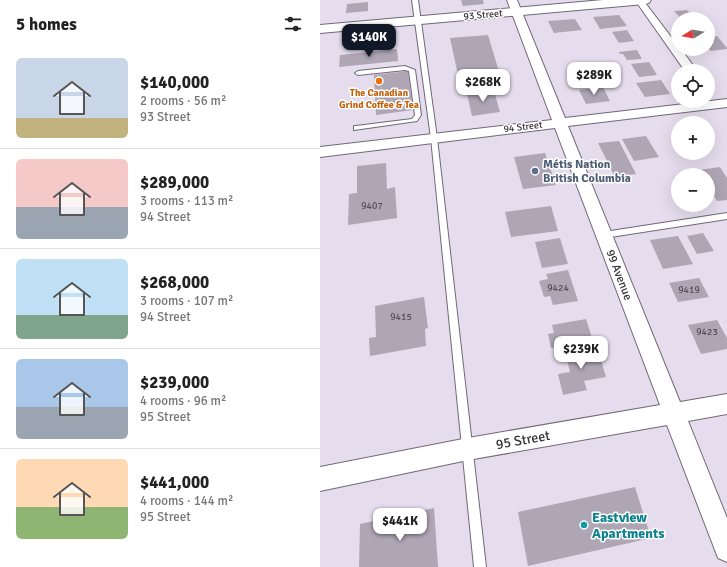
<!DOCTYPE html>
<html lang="en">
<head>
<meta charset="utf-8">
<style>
	body { margin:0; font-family:Signika,sans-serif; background:#f6f6f6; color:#222; height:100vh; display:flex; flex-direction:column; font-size:15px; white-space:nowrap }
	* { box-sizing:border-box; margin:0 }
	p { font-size:13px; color:#767676 }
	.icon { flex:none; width:22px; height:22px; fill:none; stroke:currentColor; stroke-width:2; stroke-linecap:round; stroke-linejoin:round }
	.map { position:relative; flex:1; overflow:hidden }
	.side { display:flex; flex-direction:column; background:#fff; width:320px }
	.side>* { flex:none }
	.needle { width:26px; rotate:259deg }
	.buttons { position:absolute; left:351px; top:12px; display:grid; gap:8px }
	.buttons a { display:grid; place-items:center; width:44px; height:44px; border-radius:50%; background:#fff; box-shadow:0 4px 16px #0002; font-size:20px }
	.price { position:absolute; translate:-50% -34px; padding:0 9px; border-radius:8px; background:#fff; color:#222; font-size:13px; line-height:26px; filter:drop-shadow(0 1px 2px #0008) }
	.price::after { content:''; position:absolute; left:50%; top:24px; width:12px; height:9px; margin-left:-6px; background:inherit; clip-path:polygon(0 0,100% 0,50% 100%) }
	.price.selected { background:#111827; color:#fff }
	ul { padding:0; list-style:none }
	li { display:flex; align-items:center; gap:12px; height:100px; padding:0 16px }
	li+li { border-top:1px solid #e0e0e0 }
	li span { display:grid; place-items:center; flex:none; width:112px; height:80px; border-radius:6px; color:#555 }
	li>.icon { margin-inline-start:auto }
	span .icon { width:48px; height:48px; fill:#fffc; stroke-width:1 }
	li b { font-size:17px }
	h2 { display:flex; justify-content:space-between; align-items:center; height:48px; padding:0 16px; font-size:17px }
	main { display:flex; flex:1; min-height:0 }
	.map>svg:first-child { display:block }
	.building { fill:#aea5b5 }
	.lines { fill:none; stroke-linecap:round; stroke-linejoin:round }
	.service-casing { stroke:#716877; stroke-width:2 }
	.minor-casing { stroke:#716877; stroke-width:2 }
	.tertiary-casing { stroke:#716877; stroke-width:2 }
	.service { fill:#fff; fill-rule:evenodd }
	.minor { fill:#fff; fill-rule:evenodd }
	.tertiary { fill:#fff; fill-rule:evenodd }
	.food-dot { fill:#e8710a; stroke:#fff; stroke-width:1.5 }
	.service-dot { fill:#5c6f8a; stroke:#fff; stroke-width:1.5 }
	.culture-dot { fill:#0f9aa8; stroke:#fff; stroke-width:1.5 }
	.labels { text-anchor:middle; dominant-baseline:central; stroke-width:3; stroke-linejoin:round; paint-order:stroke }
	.far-street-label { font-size:10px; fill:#363239; stroke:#fff }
	.far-food-label { font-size:10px; font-weight:bold; fill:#c56008; stroke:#fff }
	.number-label { font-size:10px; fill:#544f58 }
	.service-label { font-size:12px; font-weight:bold; fill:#4e5e75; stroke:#fff; text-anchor:start }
	.street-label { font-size:12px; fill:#363239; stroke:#fff }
	.near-street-label { font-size:14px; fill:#363239; stroke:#fff }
	.near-culture-label { font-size:14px; font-weight:bold; fill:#0d838f; stroke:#fff; text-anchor:start }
</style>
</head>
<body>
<main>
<section class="side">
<h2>5 homes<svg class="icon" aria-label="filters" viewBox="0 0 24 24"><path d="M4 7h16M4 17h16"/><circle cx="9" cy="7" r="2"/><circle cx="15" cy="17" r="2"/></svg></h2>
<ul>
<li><span style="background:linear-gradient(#c9d6e8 75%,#c2b280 0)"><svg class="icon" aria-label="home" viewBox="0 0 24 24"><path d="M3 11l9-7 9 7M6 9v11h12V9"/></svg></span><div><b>$140,000</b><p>2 rooms · 56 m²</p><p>93 Street</p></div></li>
<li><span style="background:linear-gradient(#f6c9c9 60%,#9aa5b1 0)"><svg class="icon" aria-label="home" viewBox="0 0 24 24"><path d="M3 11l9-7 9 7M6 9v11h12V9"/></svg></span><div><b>$289,000</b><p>3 rooms · 113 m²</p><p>94 Street</p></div></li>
<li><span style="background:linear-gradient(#bfe0f5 70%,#7fa58c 0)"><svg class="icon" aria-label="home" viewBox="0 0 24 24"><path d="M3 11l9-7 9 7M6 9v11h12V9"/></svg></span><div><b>$268,000</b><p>3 rooms · 107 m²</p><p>94 Street</p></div></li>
<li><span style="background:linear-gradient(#a9c7e8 60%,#9aa5b1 0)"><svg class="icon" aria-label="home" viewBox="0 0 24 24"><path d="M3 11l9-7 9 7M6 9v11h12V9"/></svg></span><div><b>$239,000</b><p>4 rooms · 96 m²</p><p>95 Street</p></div></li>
<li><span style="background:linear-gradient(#ffd9b3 60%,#8fb573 0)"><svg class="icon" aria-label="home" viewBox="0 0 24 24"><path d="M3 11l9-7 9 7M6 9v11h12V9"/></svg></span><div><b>$441,000</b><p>4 rooms · 144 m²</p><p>95 Street</p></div></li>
</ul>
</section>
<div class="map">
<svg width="407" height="567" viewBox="0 0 407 567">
	<rect width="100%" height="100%" fill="#e5dced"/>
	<path class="building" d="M 141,0 L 163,0 L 164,4 L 143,6 Z
		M 48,2 L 48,11 L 26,13 L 27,4 Z
		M 367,10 L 375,18 L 361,19 L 354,11 Z
		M 299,15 L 307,26 L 280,29 L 273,17 Z
		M 255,19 L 262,30 L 234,33 L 228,21 Z
		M 307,30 L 314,41 L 299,43 L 292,32 Z
		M 168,35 L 183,85 L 141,89 L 130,38 Z
		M 397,36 L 407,48 L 407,49 L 391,51 L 388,48 L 388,37 Z
		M 77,49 L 78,61 L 19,67 L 20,55 Z
		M 317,50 L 322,59 L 307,60 L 303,54 L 300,54 L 299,52 Z
		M 329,62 L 337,75 L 319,77 L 311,64 Z
		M 88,71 L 93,110 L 56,115 L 54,75 Z
		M 276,79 L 280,86 L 260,88 L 257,81 Z
		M 341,80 L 350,94 L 325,97 L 316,83 Z
		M 283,87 L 290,101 L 266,104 L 259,90 Z
		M 174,91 L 180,112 L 152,116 L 147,94 Z
		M 326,136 L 339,157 L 314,161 L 302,139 Z
		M 299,141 L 316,174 L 295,177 L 278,143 Z
		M 225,153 L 236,185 L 203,189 L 194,157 Z
		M 66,163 L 67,189 L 75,187 L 77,218 L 28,225 L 29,194 L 37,193 L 37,166 Z
		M 400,167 L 407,178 L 407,200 L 397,201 L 388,186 L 388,175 L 382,175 L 379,170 Z
		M 231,206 L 238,231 L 191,237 L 185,212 Z
		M 383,233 L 394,251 L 377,254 L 367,236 Z
		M 358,236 L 373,264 L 343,269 L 330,240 Z
		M 240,238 L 248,264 L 222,268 L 215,242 Z
		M 248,270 L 258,301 L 233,305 L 230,296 L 224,297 L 219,281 L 228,279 L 226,274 Z
		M 379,278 L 389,297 L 358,302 L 349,283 Z
		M 104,297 L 108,328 L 105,329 L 106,346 L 50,356 L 49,338 L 56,337 L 55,306 Z
		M 266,319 L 273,341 L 231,348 L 228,334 L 234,333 L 232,325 Z
		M 397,320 L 407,338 L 407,349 L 381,354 L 368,325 Z
		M 277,347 L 286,377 L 264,381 L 267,390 L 243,395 L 238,374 L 250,372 L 245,352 Z
		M 315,487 L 331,538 L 208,566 L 198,512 Z
		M 114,508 L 118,567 L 39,567 L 40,524 Z"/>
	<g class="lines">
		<g class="service-casing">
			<path id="service" d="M 92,0 L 98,0 L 117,138 L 166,567 L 154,567 L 111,138 Z
				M 85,66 L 95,70 L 101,115 L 97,121 L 34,130 L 34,126 L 36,126 L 92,119 L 95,115 L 89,71 L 85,70 L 38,75 L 35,73 L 38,71 Z
				M 407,213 L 407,219 L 284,238 L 280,235 L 284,232 Z"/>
		</g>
		<g class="minor-casing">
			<path id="minor" d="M 187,0 L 197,0 L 245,118 L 407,99 L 407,107 L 248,126 L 360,402 L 407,394 L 407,414 L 368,421 L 407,518 L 407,562 L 398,558 L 347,425 L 148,460 L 0,491 L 0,467 L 148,438 L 340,405 L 235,128 L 0,157 L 0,147 L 232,120 Z
				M 315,0 L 323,0 L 358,46 L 358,49 L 361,49 L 377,71 L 365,71 Z"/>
		</g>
		<g class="tertiary-casing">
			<path id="tertiary" d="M 283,0 L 331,0 L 329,3 L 325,4 L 0,33 L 0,25 Z"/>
		</g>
		<use href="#service" class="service"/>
		<use href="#minor" class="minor"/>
		<use href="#tertiary" class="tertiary"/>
	</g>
	<circle class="food-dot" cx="59" cy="81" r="4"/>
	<circle class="service-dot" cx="215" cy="171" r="4"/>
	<circle class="culture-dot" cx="264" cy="525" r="4"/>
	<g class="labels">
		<g class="far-street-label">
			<text transform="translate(163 15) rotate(-5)">93 Street</text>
			<text transform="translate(203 127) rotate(-7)">94 Street</text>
		</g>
		<g class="far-food-label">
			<text x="59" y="93">The Canadian<tspan x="59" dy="12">Grind Coffee &amp; Tea</tspan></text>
		</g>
		<g class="number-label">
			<text x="52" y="206">9407</text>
			<text x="238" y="288">9424</text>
			<text x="369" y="290">9419</text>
			<text x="81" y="317">9415</text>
			<text x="387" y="332">9423</text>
		</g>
		<g class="service-label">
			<text x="223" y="164">Métis Nation<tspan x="223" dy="14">British Columbia</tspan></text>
		</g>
		<g class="street-label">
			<text transform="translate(299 275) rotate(69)">99 Avenue</text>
		</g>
		<g class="near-street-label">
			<text transform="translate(203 440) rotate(-10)">95 Street</text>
		</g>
		<g class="near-culture-label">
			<text x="272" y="517">Eastview<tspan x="272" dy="16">Apartments</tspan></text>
		</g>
	</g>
</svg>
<div class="buttons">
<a><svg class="needle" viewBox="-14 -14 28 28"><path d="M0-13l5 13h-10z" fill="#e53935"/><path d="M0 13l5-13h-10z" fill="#767676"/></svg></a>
<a><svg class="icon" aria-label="locate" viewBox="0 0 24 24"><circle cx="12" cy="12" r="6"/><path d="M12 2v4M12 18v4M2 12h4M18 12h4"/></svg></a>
<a>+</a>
<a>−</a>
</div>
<b class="price selected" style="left:49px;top:58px">$140K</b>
<b class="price" style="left:274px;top:96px">$289K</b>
<b class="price" style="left:163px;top:103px">$268K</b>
<b class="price" style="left:261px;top:370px">$239K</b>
<b class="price" style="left:80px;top:542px">$441K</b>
</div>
</main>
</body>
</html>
